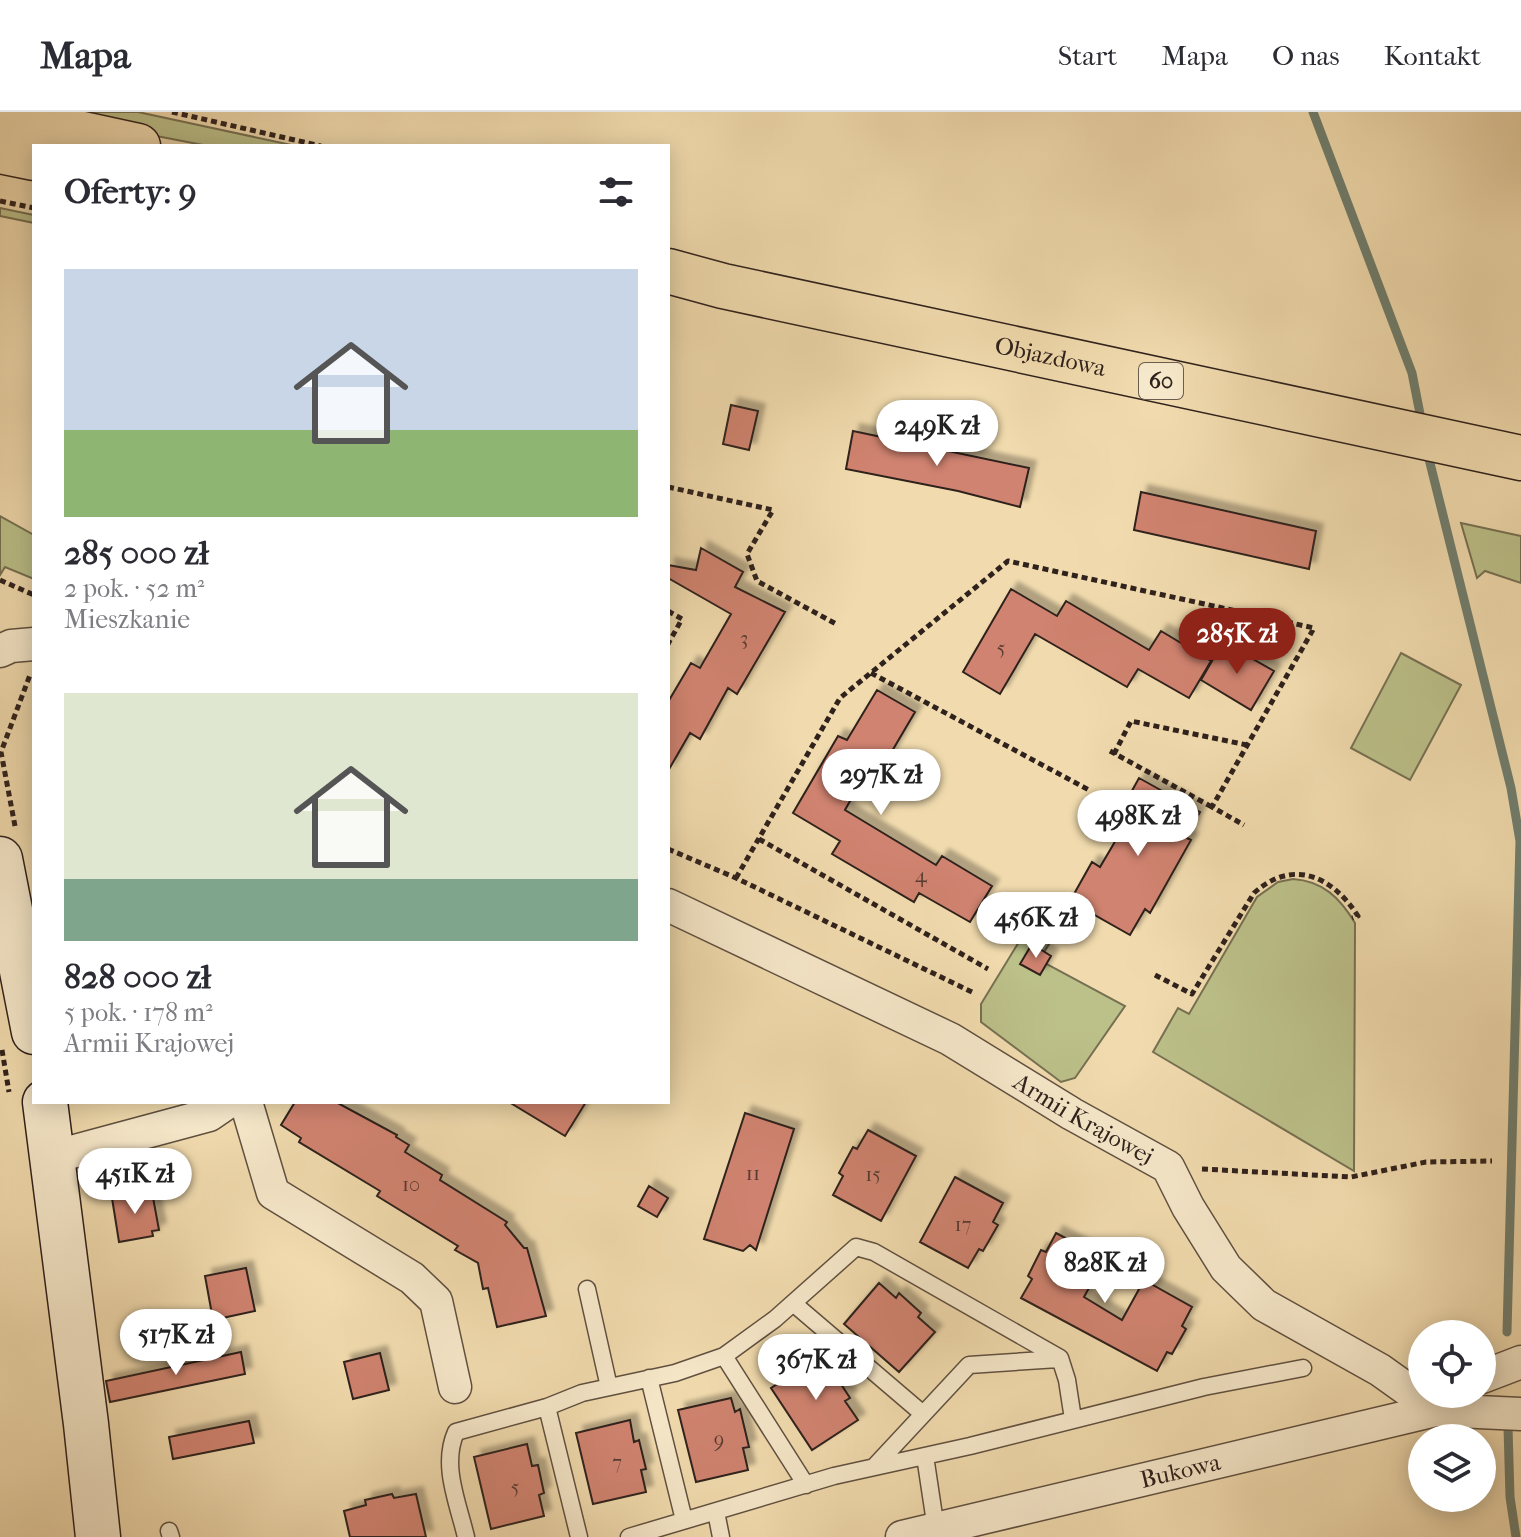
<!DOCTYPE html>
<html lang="pl">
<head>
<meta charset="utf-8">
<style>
	body { margin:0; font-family:"IM FELL French Canon",serif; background:#f7f7f7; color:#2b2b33; height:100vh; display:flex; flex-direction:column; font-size:30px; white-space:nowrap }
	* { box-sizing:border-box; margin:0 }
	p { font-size:26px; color:#7c7c81 }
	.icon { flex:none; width:44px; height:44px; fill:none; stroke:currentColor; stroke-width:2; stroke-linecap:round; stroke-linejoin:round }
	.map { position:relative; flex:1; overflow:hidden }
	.side { position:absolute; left:32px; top:32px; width:638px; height:960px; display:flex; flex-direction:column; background:#fff; border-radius:0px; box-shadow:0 4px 20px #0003 }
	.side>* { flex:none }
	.controls { position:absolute; left:1408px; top:1208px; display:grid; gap:16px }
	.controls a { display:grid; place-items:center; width:88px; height:88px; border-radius:50%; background:#fff; box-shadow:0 4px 20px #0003; font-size:40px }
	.price { position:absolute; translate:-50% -68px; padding:0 18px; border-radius:28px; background:#fff; color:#222; font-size:26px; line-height:52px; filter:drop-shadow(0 2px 4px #0008) }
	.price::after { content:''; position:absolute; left:50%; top:48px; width:24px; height:18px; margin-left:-12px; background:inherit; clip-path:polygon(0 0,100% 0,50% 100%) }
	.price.selected { background:#8f2418; color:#fff }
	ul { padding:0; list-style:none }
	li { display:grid; align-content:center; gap:16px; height:424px; padding:0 32px }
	li span { display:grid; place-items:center; height:248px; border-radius:0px; color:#555 }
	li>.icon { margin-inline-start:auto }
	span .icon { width:144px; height:144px; fill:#fffc; stroke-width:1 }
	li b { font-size:34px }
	h2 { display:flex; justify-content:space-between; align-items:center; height:96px; padding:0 32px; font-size:34px }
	header { display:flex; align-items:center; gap:48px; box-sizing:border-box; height:112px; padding:0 40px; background:#fff; border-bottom:2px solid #e1e1e2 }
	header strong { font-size:38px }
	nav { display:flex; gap:44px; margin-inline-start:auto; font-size:28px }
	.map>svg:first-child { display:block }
	.green { fill:#bcc089; stroke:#767052; stroke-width:2 }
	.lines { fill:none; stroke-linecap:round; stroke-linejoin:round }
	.stream { stroke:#707e6e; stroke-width:9 }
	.building { fill:#d0836f; stroke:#2f211c; stroke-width:2; filter:url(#shadow) }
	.lane-casing { stroke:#605040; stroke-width:19 }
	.street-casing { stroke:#605040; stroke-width:35 }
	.secondary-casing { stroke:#2f211c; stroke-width:47 }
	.primary-casing { stroke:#2f211c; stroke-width:47 }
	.path { stroke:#2f211c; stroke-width:5; stroke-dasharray:6 4; stroke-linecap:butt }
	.lane { stroke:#f6e8ca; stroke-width:16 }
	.street { stroke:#f6e8ca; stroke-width:32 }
	.secondary { stroke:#f6e8ca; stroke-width:44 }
	.primary { stroke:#f1dbae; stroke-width:44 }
	.labels { text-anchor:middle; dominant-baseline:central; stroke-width:6; stroke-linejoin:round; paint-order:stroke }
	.number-label { font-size:20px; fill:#573a31 }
	.shield { fill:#f6e8ca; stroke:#6b5d50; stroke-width:2 }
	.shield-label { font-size:22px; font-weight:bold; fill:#2f211c }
	.street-label { font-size:24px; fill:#2f211c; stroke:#f6e8ca }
</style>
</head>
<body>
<header>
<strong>Mapa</strong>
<nav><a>Start</a><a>Mapa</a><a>O nas</a><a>Kontakt</a></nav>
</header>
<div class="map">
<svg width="1521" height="1425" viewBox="0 0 1521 1425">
	<defs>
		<filter id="shadow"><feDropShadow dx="7" dy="-7" stdDeviation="2" flood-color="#0004"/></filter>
	</defs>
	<rect width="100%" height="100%" fill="#f1dbae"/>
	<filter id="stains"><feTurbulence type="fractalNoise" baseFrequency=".0025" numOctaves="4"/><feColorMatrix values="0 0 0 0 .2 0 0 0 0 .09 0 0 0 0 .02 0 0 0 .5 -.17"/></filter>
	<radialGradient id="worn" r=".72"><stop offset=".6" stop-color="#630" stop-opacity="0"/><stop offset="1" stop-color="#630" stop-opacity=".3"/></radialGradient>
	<path class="green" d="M 53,0 L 138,0 L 296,34 L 208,34 L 115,16 Z
		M 0,96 L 34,103 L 34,111 L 0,104 Z
		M 0,404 L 34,423 L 34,467 L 5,455 L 0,463 Z
		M 1461,411 L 1521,424 L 1521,471 L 1485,459 L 1477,466 Z
		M 1401,541 L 1461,573 L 1410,668 L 1351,636 Z
		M 1293,767 C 1323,769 1340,786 1355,811 L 1354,1059 L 1153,940 L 1178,896 L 1189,902 L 1257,785 L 1278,770 Z
		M 1033,818 L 1051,829 L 1039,848 L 1125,894 L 1075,966 L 1061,970 L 981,910 L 981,892 L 1025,820 Z"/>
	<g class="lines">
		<path class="stream" d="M 1313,0 L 1412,261 L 1422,312
			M 1427,339 L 1511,676 L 1520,729 L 1507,1220
			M 1508,1315 L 1510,1385 L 1516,1425"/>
	</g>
	<path class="building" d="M 731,293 L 758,299 L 749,338 L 723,332 Z
		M 853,319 L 1029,356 L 1020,395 L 958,379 L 846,357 Z
		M 1141,380 L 1316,419 L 1309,457 L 1134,418 Z
		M 701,436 L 743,460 L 735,475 L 785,500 L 737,582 L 728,576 L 700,627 L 690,621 L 668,659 L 668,590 L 691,551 L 700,556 L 731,502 L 668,466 L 668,453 L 696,458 Z
		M 1011,477 L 1057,504 L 1066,489 L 1149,538 L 1161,519 L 1211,549 L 1189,586 L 1138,557 L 1127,575 L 1035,522 L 1000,582 L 963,560 Z
		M 1223,530 L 1274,559 L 1251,598 L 1201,568 Z
		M 877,578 L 915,600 L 885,651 L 875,645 L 845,698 L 936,753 L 942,744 L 992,774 L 970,810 L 919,781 L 914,790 L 832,742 L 840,729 L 793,701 L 838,624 L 847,628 Z
		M 1139,666 L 1200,700 L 1185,725 L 1191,728 L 1150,801 L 1145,797 L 1130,823 L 1070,789 L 1092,750 L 1100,755 L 1113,733 L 1126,709 L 1118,704 Z
		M 1032,832 L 1051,844 L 1040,863 L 1020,852 Z
		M 295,990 L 336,990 L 397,1023 L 396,1025 L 409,1033 L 405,1040 L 442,1063 L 440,1068 L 507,1110 L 505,1113 L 524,1136 L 527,1136 L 546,1204 L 497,1215 L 488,1176 L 483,1177 L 478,1151 L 455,1138 L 458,1134 L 377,1084 L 380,1079 L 299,1030 L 301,1026 L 281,1013 Z
		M 509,990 L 586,990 L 565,1024 Z
		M 745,1001 L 794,1017 L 756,1138 L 750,1133 L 743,1139 L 704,1127 Z
		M 868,1018 L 916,1044 L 881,1109 L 833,1083 L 843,1064 L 839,1061 L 853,1035 L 857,1037 Z
		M 955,1065 L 1003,1091 L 993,1110 L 998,1113 L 983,1139 L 979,1137 L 968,1156 L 920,1130 Z
		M 649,1074 L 668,1086 L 657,1105 L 638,1094 Z
		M 152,1080 L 159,1118 L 152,1119 L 153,1124 L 119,1130 L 112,1086 Z
		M 1056,1121 L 1105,1147 L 1084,1185 L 1122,1208 L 1144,1168 L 1192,1195 L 1182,1214 L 1186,1217 L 1172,1242 L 1167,1240 L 1157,1259 L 1021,1186 L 1032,1167 L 1028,1164 L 1041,1138 L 1046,1140 Z
		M 246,1156 L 255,1199 L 213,1208 L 205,1164 Z
		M 879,1171 L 896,1186 L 899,1181 L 921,1201 L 918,1205 L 935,1220 L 899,1260 L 844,1212 Z
		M 241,1240 L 245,1262 L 110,1290 L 106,1269 Z
		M 380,1241 L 389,1278 L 353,1287 L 344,1250 Z
		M 822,1243 L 850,1286 L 845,1289 L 858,1308 L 812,1338 L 771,1276 Z
		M 731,1286 L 735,1300 L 740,1297 L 749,1335 L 743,1336 L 748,1358 L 696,1370 L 678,1298 Z
		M 630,1308 L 634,1330 L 639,1328 L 646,1357 L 641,1358 L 646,1380 L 593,1392 L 576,1321 Z
		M 249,1309 L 254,1331 L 173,1347 L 169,1325 Z
		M 527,1332 L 532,1354 L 538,1353 L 544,1381 L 539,1383 L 544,1404 L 491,1417 L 474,1345 Z
		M 392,1382 L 394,1386 L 416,1382 L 426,1425 L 350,1425 L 344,1399 L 366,1393 L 365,1388 Z"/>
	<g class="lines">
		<g class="lane-casing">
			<path id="lane" d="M 587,1177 L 609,1275
				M 793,1191 L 923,1302
				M 724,1244 L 806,1373
				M 649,1266 L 684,1408
				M 547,1295 L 579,1425
				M 925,1344 L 936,1417
				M 874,1355 L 969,1253 L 1058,1247
				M 716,1400 L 721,1425
				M 169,1419 L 171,1425
				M 466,1425 C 458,1391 441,1353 456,1320 L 547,1295 L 582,1281 L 675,1261 L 724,1244 L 775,1207 L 856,1135 L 874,1140 L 1060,1246 L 1067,1268 L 1073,1307
				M 629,1425 L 834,1364 L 970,1334 L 1204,1275 L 1303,1256"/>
		</g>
		<g class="street-casing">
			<g id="street">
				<path d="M 0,539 L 11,534 L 34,532"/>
				<path id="s1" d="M 668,793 L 950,927 L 1072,1002 L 1168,1055 L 1188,1095 L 1226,1156 L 1264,1193 L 1380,1258 L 1436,1298 L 1521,1302"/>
				<path d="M 246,990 L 273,1081 L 412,1166 L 436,1189 L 455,1275"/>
				<path d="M 53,1045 L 209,1003 L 228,990"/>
				<path d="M 1482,1265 L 1521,1250"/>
				<path id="s2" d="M 902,1425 L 1436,1298 L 1444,1290"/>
			</g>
		</g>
		<g class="secondary-casing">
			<path id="secondary" d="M 0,747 L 34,920
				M 45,990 L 86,1312 L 98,1425"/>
		</g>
		<g class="primary-casing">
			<g id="primary">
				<path d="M 0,4 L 138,34"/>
				<path d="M 0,39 L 34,46"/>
				<path id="s3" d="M 668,159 L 723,174 L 1521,346"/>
			</g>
		</g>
		<path class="path" d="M 172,0 L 321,34
			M 0,89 L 34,96
			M 668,375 L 773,398 L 747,442 L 757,469 L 838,513
			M 0,468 L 34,483
			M 668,499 L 682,507 L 668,532
			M 871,561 L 1089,678
			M 1110,639 L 1212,695
			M 1114,642 L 1131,609 L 1247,633
			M 15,714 L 1,640 L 30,563
			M 759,727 L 988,857
			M 668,737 L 736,766 L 974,881
			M 736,766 L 840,586 L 1008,449 L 1314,516 L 1212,695 L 1244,713
			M 1155,863 L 1192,882 L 1254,781 C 1293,746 1332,764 1358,804 L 1352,806
			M 2,938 L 9,980
			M 1202,1057 L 1351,1065 L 1426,1050 L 1492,1049"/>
		<use href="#lane" class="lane"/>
		<use href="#street" class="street"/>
		<use href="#secondary" class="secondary"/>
		<use href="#primary" class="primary"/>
	</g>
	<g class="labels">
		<g class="number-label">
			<text x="744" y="526">3</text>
			<text x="1001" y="536">5</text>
			<text x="921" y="763">4</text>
			<text x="753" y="1061">11</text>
			<text x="873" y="1062">15</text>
			<text x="411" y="1072">10</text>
			<text x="963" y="1112">17</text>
			<text x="719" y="1328">9</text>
			<text x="617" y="1350">7</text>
			<text x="515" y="1375">5</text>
		</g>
		<rect class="shield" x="1139" y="251" width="44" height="36" rx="6"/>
		<g class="shield-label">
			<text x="1161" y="269">60</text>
		</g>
		<g class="street-label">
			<text stroke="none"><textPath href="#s3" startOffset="392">Objazdowa</textPath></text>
			<text stroke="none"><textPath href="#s1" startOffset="468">Armii Krajowej</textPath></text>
			<text stroke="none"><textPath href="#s2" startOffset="286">Bukowa</textPath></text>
		</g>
	</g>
	<rect width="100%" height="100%" filter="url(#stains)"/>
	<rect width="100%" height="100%" fill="url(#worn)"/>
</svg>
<div class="controls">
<a><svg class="icon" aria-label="locate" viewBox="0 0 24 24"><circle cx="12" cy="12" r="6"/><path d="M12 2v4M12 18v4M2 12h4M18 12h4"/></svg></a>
<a><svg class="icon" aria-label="layers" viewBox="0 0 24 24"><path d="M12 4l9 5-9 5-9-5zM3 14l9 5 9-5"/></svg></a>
</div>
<b class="price" style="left:937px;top:356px">249K zł</b>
<b class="price selected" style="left:1237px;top:564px">285K zł</b>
<b class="price" style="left:881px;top:705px">297K zł</b>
<b class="price" style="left:1138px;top:746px">498K zł</b>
<b class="price" style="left:1036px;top:848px">456K zł</b>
<b class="price" style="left:135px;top:1104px">451K zł</b>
<b class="price" style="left:1105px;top:1193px">828K zł</b>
<b class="price" style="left:176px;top:1265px">517K zł</b>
<b class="price" style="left:816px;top:1290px">367K zł</b>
<section class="side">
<h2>Oferty: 9<svg class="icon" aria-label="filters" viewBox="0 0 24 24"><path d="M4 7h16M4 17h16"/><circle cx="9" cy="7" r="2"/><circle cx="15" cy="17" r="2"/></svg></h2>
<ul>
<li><span style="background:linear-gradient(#c9d6e8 65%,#8fb573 0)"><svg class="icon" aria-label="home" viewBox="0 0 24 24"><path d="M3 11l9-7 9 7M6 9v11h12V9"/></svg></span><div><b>285 000 zł</b><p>2 pok. · 52 m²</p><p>Mieszkanie</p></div></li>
<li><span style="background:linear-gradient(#dfe7d0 75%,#7fa58c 0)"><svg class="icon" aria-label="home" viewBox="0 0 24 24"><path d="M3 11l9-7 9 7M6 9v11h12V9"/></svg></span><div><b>828 000 zł</b><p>5 pok. · 178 m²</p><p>Armii Krajowej</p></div></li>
</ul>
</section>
</div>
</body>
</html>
